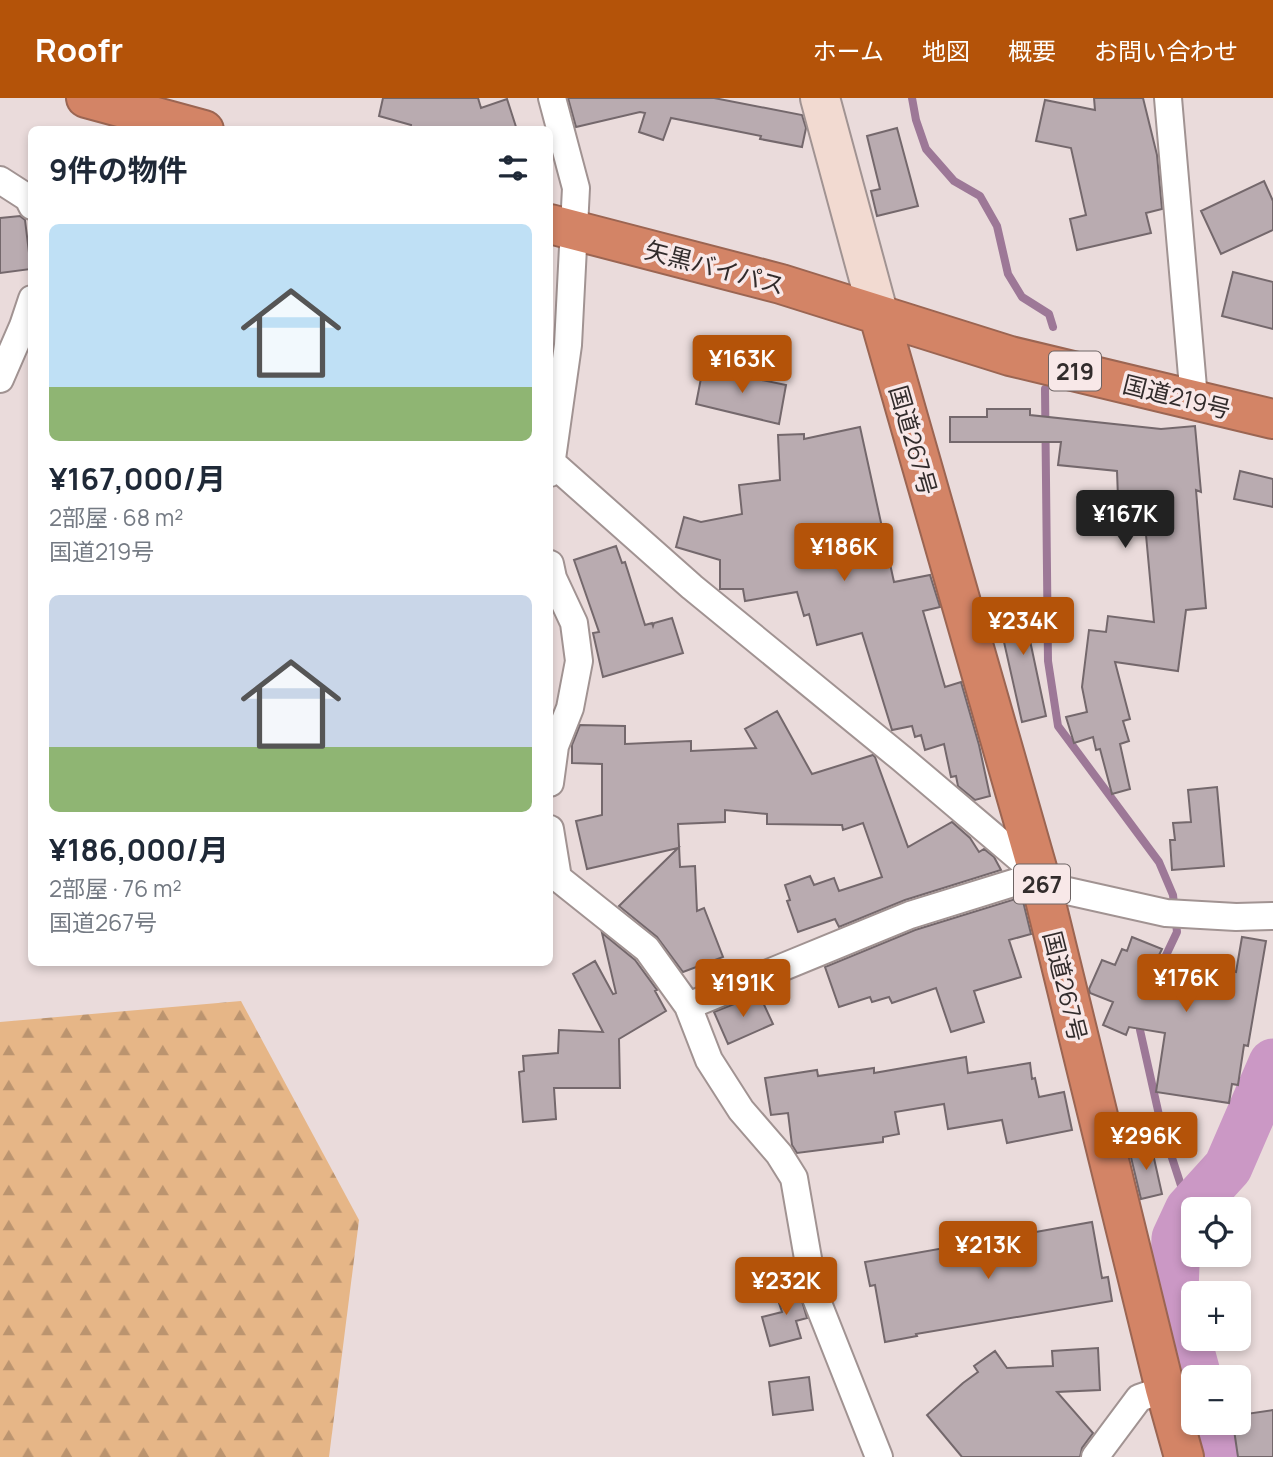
<!DOCTYPE html>
<html lang="ja">
<head>
<meta charset="utf-8">
<style>
	body { margin:0; font-family:Manrope,"Noto Sans JP",sans-serif; background:#f6f6f7; color:#1f2937; height:100vh; display:flex; flex-direction:column; font-size:26px; white-space:nowrap }
	* { box-sizing:border-box; margin:0 }
	p { font-size:23px; color:#747a83 }
	.icon { flex:none; width:38px; height:38px; fill:none; stroke:currentColor; stroke-width:2; stroke-linecap:round; stroke-linejoin:round }
	.map { position:relative; flex:1; overflow:hidden }
	.details { position:absolute; left:28px; top:28px; width:525px; height:840px; display:flex; flex-direction:column; background:#fff; border-radius:10px; box-shadow:0 4px 10px #0003 }
	.details>* { flex:none }
	.controls { position:absolute; left:1181px; top:1099px; display:grid; gap:14px }
	.controls a { display:grid; place-items:center; width:70px; height:70px; border-radius:10px; background:#fff; box-shadow:0 4px 10px #0003; font-size:35px }
	.price { position:absolute; translate:-50% -60px; padding:0 16px; border-radius:7px; background:#b45309; color:#fff; font-size:23px; line-height:46px; filter:drop-shadow(0 2px 4px #0008) }
	.price::after { content:''; position:absolute; left:50%; top:42px; width:21px; height:16px; margin-left:-10px; background:inherit; clip-path:polygon(0 0,100% 0,50% 100%) }
	.price.selected { background:#222; color:#fff }
	ul { padding:0; list-style:none }
	li { display:grid; align-content:center; gap:14px; height:371px; padding:0 21px }
	li span { display:grid; place-items:center; height:217px; border-radius:10px; color:#555 }
	li>.icon { margin-inline-start:auto }
	span .icon { width:126px; height:126px; fill:#fffc; stroke-width:1 }
	li b { font-size:30px }
	h2 { display:flex; justify-content:space-between; align-items:center; height:84px; padding:0 21px; font-size:30px }
	header { display:flex; align-items:center; gap:42px; box-sizing:border-box; height:98px; padding:0 35px; background:#b45309; color:#fff }
	header strong { font-size:33px }
	nav { display:flex; gap:38px; margin-inline-start:auto; font-size:24px }
	.map>svg:first-child { display:block }
	.forest { fill:url(#forest-firs) }
	.lines { fill:none; stroke-linecap:round; stroke-linejoin:round }
	.stream { stroke:#9d7897; stroke-width:8 }
	.river { stroke:#cb98c5; stroke-width:49 }
	.building { fill:#b9abb0; stroke:#74686c; stroke-width:2 }
	.street-casing { stroke:#a19392; stroke-width:30 }
	.secondary-casing { stroke:#a19392; stroke-width:42 }
	.highway-casing { stroke:#9b6552; stroke-width:42 }
	.street { stroke:#fff; stroke-width:26 }
	.secondary { stroke:#f2dad1; stroke-width:38 }
	.highway { stroke:#d38466; stroke-width:38 }
	.labels { text-anchor:middle; dominant-baseline:central; stroke-width:7; stroke-linejoin:round; paint-order:stroke }
	.shield { fill:#f8e8e8; stroke:#6d6464; stroke-width:2 }
	.shield-label { font-size:23px; font-weight:bold; fill:#322c2c }
	.street-label { font-size:24px; fill:#322c2c; stroke:#f8e8e8 }
</style>
</head>
<body>
<header>
<strong>Roofr</strong>
<nav><a>ホーム</a><a>地図</a><a>概要</a><a>お問い合わせ</a></nav>
</header>
<div class="map">
<svg width="1273" height="1359" viewBox="0 0 1273 1359">
	<defs>
		<pattern id="forest-firs" width="22" height="20" patternUnits="userSpaceOnUse" patternTransform="scale(1.75)"><rect width="22" height="20" fill="#e6b687"/><path d="M5 1l3.5 6h-7zM16 11l3.5 6h-7z" fill="#bb946f"/></pattern>
	</defs>
	<rect width="100%" height="100%" fill="#eadbdb"/>
	<path class="forest" d="M 241,903 L 359,1122 L 329,1359 L 0,1359 L 0,924 Z"/>
	<g class="lines">
		<path class="stream" d="M 912,0 L 916,22 L 926,51 L 954,83 L 980,98 L 997,128 L 1008,176 L 1022,199 L 1049,216 L 1053,229
			M 1045,291 L 1048,563 L 1058,628 L 1159,764 L 1173,797 L 1177,834 L 1160,870
			M 1143,922 L 1140,932 L 1161,1026 L 1189,1112"/>
		<path class="river" d="M 1197,1279 L 1174,1194 L 1176,1140 L 1189,1112 L 1228,1069 L 1273,965
			M 1208,1325 L 1215,1359"/>
	</g>
	<path class="building" d="M 383,0 L 478,0 L 481,10 L 507,1 L 517,32 L 410,32 L 411,27 L 379,18 Z
		M 568,0 L 714,0 L 802,17 L 806,30 L 802,49 L 760,41 L 761,38 L 671,20 L 663,42 L 639,34 L 645,15 L 640,14 L 576,29 Z
		M 1094,0 L 1143,0 L 1157,57 L 1162,111 L 1146,115 L 1151,135 L 1077,152 L 1070,121 L 1086,117 L 1071,50 L 1036,43 L 1045,2 L 1095,12 Z
		M 897,30 L 918,108 L 877,118 L 871,93 L 880,91 L 867,38 Z
		M 1264,83 L 1273,103 L 1273,132 L 1221,156 L 1201,113 Z
		M 20,118 L 25,122 L 31,171 L 0,175 L 0,120 Z
		M 1233,174 L 1273,184 L 1273,231 L 1222,218 Z
		M 703,270 L 786,287 L 779,326 L 696,306 Z
		M 987,311 L 1030,311 L 1030,317 L 1161,331 L 1195,328 L 1201,394 L 1196,392 L 1206,510 L 1186,512 L 1178,573 L 1115,564 L 1130,621 L 1123,623 L 1129,643 L 1120,646 L 1130,691 L 1112,696 L 1100,651 L 1096,652 L 1093,639 L 1074,645 L 1066,619 L 1087,614 L 1082,589 L 1089,532 L 1106,534 L 1108,518 L 1154,524 L 1145,426 L 1119,427 L 1117,373 L 1058,367 L 1061,344 L 950,344 L 950,319 L 987,319 Z
		M 860,329 L 894,484 L 930,477 L 940,509 L 923,513 L 945,589 L 961,584 L 979,647 L 990,698 L 975,702 L 958,688 L 956,678 L 951,679 L 944,646 L 925,652 L 921,637 L 915,639 L 912,628 L 892,632 L 862,535 L 817,547 L 809,516 L 804,518 L 797,494 L 745,503 L 743,491 L 720,491 L 720,462 L 676,449 L 684,419 L 701,424 L 742,416 L 739,387 L 780,382 L 778,337 L 804,336 L 804,341 Z
		M 1240,373 L 1273,381 L 1273,409 L 1234,401 Z
		M 616,448 L 622,465 L 625,464 L 645,527 L 652,525 L 653,528 L 654,525 L 672,520 L 683,555 L 603,579 L 593,535 L 599,534 L 574,462 Z
		M 1036,501 L 1046,525 L 1028,533 L 1046,618 L 1022,624 L 1004,544 L 994,519 Z
		M 777,613 L 812,676 L 873,657 L 875,659 L 908,749 L 952,724 L 970,740 L 979,754 L 984,751 L 994,759 L 1001,772 L 905,802 L 839,829 L 835,821 L 798,834 L 787,803 L 790,802 L 785,787 L 810,778 L 814,787 L 834,780 L 839,793 L 882,779 L 863,725 L 843,732 L 842,727 L 767,726 L 767,716 L 725,712 L 725,724 L 678,726 L 680,769 L 695,768 L 697,813 L 704,810 L 723,859 L 683,874 L 657,839 L 619,808 L 678,750 L 587,771 L 576,723 L 602,717 L 602,666 L 572,665 L 572,647 L 580,627 L 625,628 L 625,646 L 691,643 L 691,653 L 756,650 L 745,631 Z
		M 1217,689 L 1224,768 L 1172,772 L 1170,742 L 1175,742 L 1173,725 L 1191,724 L 1188,692 Z
		M 1022,799 L 1031,836 L 1009,842 L 1021,879 L 974,893 L 984,924 L 951,934 L 936,890 L 892,905 L 889,899 L 872,904 L 870,899 L 839,909 L 825,869 L 915,832 Z
		M 602,835 L 635,862 L 657,892 L 655,893 L 666,913 L 619,941 L 620,990 L 554,990 L 556,1021 L 523,1024 L 519,974 L 524,973 L 523,958 L 558,955 L 559,932 L 603,934 L 573,876 L 595,863 L 613,896 L 616,895 Z
		M 1132,839 L 1162,851 L 1158,859 L 1236,874 L 1242,839 L 1266,843 L 1248,948 L 1244,947 L 1238,987 L 1232,986 L 1229,1005 L 1156,994 L 1165,935 L 1129,929 L 1126,937 L 1103,927 L 1113,904 L 1090,895 L 1089,891 L 1102,862 L 1115,867 L 1122,851 L 1127,853 Z
		M 759,896 L 773,926 L 728,946 L 714,914 Z
		M 966,959 L 968,975 L 1030,965 L 1032,981 L 1035,980 L 1039,999 L 1064,994 L 1072,1032 L 1007,1045 L 1002,1022 L 948,1031 L 944,1006 L 895,1014 L 899,1036 L 883,1039 L 883,1044 L 797,1055 L 792,1047 L 788,1015 L 771,1017 L 765,980 L 817,972 L 818,978 L 874,970 L 874,975 Z
		M 1151,1047 L 1162,1096 L 1141,1101 L 1129,1051 Z
		M 1092,1124 L 1102,1180 L 1108,1179 L 1112,1203 L 916,1236 L 917,1238 L 885,1244 L 875,1187 L 870,1188 L 865,1164 Z
		M 797,1186 L 807,1220 L 796,1223 L 801,1240 L 770,1248 L 762,1219 L 782,1214 L 775,1193 Z
		M 1098,1250 L 1100,1292 L 1057,1294 L 1093,1335 L 1082,1350 L 1080,1359 L 962,1359 L 927,1317 L 963,1285 L 978,1274 L 974,1268 L 995,1253 L 1007,1270 L 1053,1268 L 1052,1253 Z
		M 809,1279 L 813,1312 L 773,1317 L 769,1284 Z
		M 1273,1312 L 1273,1359 L 1238,1359 L 1233,1325 L 1239,1325 L 1239,1317 Z"/>
	<g class="lines">
		<g class="street-casing">
			<path id="street" d="M 1168,0 L 1194,301
				M 0,82 L 28,100 L 32,108
				M 0,281 L 23,228 L 32,201
				M 550,363 L 692,489 L 901,660 L 1039,777 L 1063,792 L 1166,815 L 1236,819 L 1273,818
				M 550,375 L 568,247 L 576,90 L 552,0
				M 550,466 L 553,480 L 574,525 L 579,563 L 570,610 L 555,648 L 550,685
				M 550,731 L 558,780 L 647,851 L 688,908 L 709,962 L 741,1012 L 779,1056 L 794,1080 L 814,1195 L 879,1359
				M 688,908 L 910,817 L 1039,777
				M 1095,1359 L 1139,1300 L 1165,1291"/>
		</g>
		<g class="secondary-casing">
			<path id="secondary" d="M 820,0 L 879,218"/>
		</g>
		<g class="highway-casing">
			<path id="highway" d="M 86,0 L 204,32
				M 550,126 L 781,186 L 1010,258 L 1273,321
				M 879,218 L 1039,777 L 1165,1291 L 1184,1359"/>
		</g>
		<use href="#street" class="street"/>
		<use href="#secondary" class="secondary"/>
		<use href="#highway" class="highway"/>
	</g>
	<g class="labels">
		<g class="shield">
			<rect x="1049" y="253.5" width="52" height="39" rx="5"/>
			<rect x="1014" y="766.5" width="56" height="39" rx="5"/>
		</g>
		<g class="shield-label">
			<text x="1075" y="273">219</text>
			<text x="1042" y="786">267</text>
		</g>
		<g class="street-label">
			<text transform="translate(715 169) rotate(15)">矢黒バイパス</text>
			<text transform="translate(1177 298) rotate(14)">国道219号</text>
			<text transform="translate(914 342) rotate(74)">国道267号</text>
			<text transform="translate(1066 888) rotate(76)">国道267号</text>
		</g>
	</g>
</svg>
<div class="controls">
<a><svg class="icon" aria-label="locate" viewBox="0 0 24 24"><circle cx="12" cy="12" r="6"/><path d="M12 2v4M12 18v4M2 12h4M18 12h4"/></svg></a>
<a>+</a>
<a>−</a>
</div>
<b class="price" style="left:742px;top:297px">¥163K</b>
<b class="price selected" style="left:1125px;top:452px">¥167K</b>
<b class="price" style="left:844px;top:485px">¥186K</b>
<b class="price" style="left:1023px;top:559px">¥234K</b>
<b class="price" style="left:1186px;top:916px">¥176K</b>
<b class="price" style="left:743px;top:921px">¥191K</b>
<b class="price" style="left:1146px;top:1074px">¥296K</b>
<b class="price" style="left:988px;top:1183px">¥213K</b>
<b class="price" style="left:786px;top:1219px">¥232K</b>
<section class="details">
<h2>9件の物件<svg class="icon" aria-label="filters" viewBox="0 0 24 24"><path d="M4 7h16M4 17h16"/><circle cx="9" cy="7" r="2"/><circle cx="15" cy="17" r="2"/></svg></h2>
<ul>
<li><span style="background:linear-gradient(#bfe0f5 75%,#8fb573 0)"><svg class="icon" aria-label="home" viewBox="0 0 24 24"><path d="M3 11l9-7 9 7M6 9v11h12V9"/></svg></span><div><b>¥167,000/月</b><p>2部屋 · 68 m²</p><p>国道219号</p></div></li>
<li><span style="background:linear-gradient(#c9d6e8 70%,#8fb573 0)"><svg class="icon" aria-label="home" viewBox="0 0 24 24"><path d="M3 11l9-7 9 7M6 9v11h12V9"/></svg></span><div><b>¥186,000/月</b><p>2部屋 · 76 m²</p><p>国道267号</p></div></li>
</ul>
</section>
</div>
</body>
</html>
